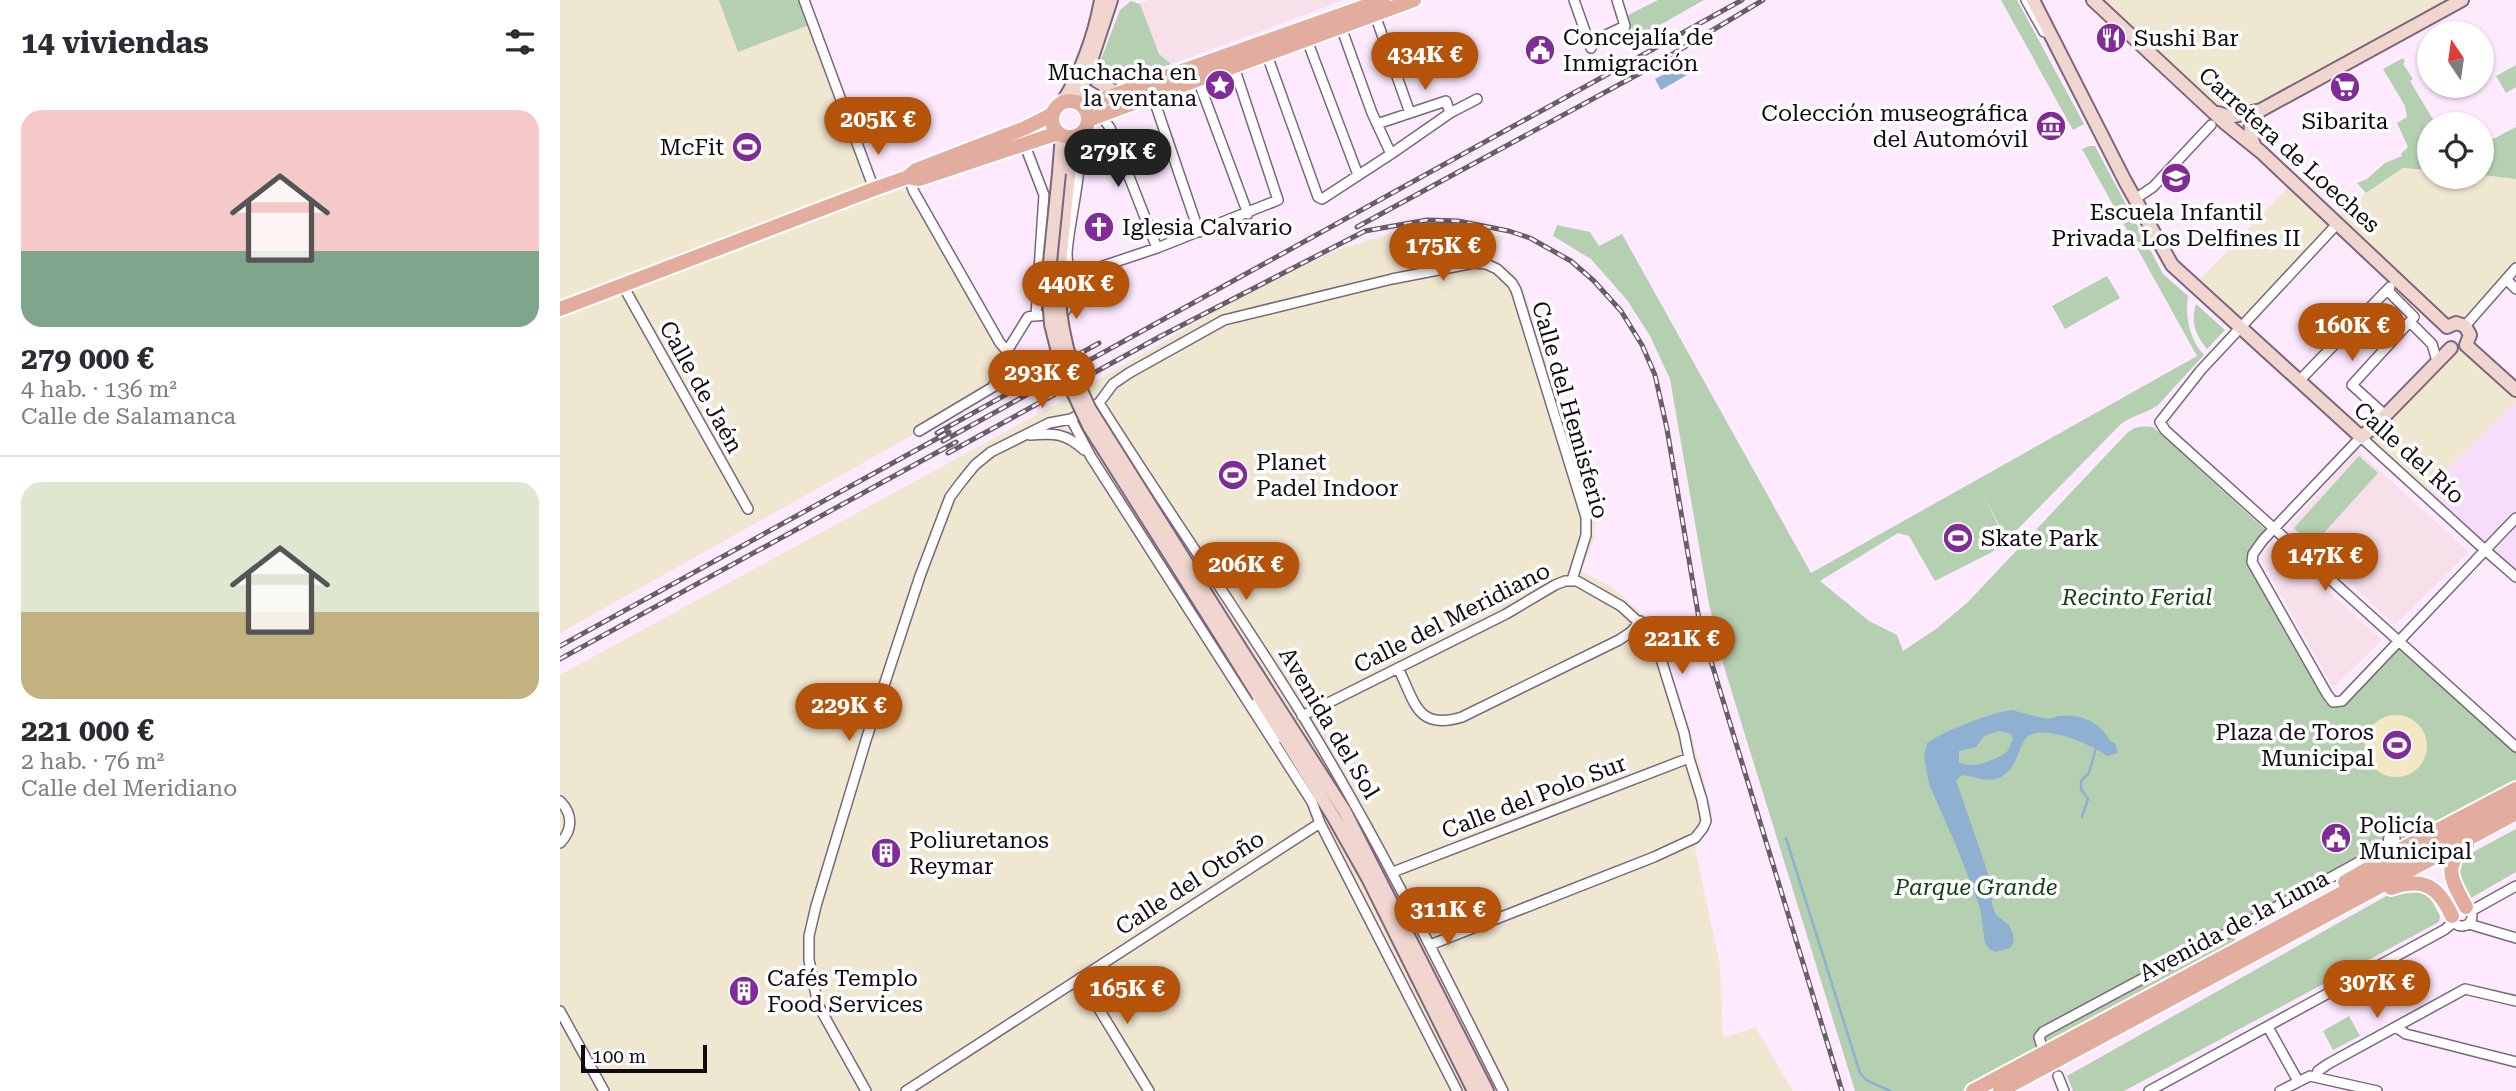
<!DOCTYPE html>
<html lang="es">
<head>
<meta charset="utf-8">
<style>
	body { margin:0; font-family:"Roboto Serif",serif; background:#f7f7f7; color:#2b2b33; height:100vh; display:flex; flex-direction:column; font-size:26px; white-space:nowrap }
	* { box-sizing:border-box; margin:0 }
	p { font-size:23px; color:#7c7c81 }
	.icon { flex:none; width:38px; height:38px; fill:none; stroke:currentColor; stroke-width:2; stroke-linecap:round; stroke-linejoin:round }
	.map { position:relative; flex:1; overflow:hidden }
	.details { display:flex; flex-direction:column; background:#fff; width:560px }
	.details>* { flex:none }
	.needle { width:46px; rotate:347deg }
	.tools { position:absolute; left:1857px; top:21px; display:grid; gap:14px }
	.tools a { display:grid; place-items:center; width:77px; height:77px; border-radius:50%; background:#fff; box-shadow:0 2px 5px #0004; font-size:35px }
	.scale { position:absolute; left:21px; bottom:18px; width:126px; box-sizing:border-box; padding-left:7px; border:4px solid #110a12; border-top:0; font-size:19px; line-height:24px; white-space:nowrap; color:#110a12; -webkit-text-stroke:5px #fff; paint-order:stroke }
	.price { position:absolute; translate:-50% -60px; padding:0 16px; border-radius:24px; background:#b45309; color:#fff; font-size:23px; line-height:46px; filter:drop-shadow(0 2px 4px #0008) }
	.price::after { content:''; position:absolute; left:50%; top:42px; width:21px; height:16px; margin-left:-10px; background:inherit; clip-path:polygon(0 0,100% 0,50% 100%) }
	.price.on { background:#222; color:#fff }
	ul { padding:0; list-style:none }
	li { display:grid; align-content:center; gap:14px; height:371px; padding:0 21px }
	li+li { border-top:2px solid #e1e1e2 }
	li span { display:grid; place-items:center; height:217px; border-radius:21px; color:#555 }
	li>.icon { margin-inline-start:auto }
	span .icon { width:126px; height:126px; fill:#fffc; stroke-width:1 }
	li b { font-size:30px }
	h2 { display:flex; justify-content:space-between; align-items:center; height:84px; padding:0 21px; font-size:30px }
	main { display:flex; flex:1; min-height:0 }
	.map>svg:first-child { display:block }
	.built { fill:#f8dcfb }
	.industrial { fill:#f0e7d1 }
	.education { fill:#f8e0ea }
	.green { fill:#b5cfb1 }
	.sand { fill:#f2e8c3 }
	.water { fill:#8eb1d1; fill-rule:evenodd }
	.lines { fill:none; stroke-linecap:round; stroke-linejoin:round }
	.stream { stroke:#8eb1d1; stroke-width:2.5 }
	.street-casing { stroke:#7b677d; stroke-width:12 }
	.secondary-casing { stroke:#7b677d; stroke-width:16 }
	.primary-casing { stroke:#fff; stroke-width:18 }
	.street { stroke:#fff; stroke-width:9 }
	.secondary { stroke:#f0d6ce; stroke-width:12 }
	.primary { stroke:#e2ad9e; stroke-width:14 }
	.rail-casing { stroke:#695d6a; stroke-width:5 }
	.rail { stroke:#fff; stroke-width:2.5; stroke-dasharray:8; stroke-linecap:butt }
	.secondary-bridge-casing { stroke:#7b677d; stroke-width:16; stroke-linecap:butt }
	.secondary-bridge { stroke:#f0d6ce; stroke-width:12 }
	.labels { text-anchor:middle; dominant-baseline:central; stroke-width:7; stroke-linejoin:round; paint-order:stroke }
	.poi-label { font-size:23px; fill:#110a12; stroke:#fff; text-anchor:start }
	.street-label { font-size:23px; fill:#110a12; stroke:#fff }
	.park-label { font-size:23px; font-style:italic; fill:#144111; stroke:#fff }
</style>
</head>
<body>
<main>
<section class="details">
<h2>14 viviendas<svg class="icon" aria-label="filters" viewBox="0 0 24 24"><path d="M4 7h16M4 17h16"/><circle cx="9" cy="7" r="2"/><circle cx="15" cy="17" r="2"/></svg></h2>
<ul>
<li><span style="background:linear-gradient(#f6c9c9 65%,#7fa58c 0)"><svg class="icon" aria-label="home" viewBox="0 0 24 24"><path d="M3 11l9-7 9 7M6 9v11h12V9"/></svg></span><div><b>279 000 €</b><p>4 hab. · 136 m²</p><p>Calle de Salamanca</p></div></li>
<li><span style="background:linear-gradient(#dfe7d0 60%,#c2b280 0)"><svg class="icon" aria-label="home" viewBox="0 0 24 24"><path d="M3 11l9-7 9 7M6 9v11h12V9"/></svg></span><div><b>221 000 €</b><p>2 hab. · 76 m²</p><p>Calle del Meridiano</p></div></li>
</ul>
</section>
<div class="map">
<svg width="1956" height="1091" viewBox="0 0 1956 1091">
	<rect width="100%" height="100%" fill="#fdeaff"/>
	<path class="built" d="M 1956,402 L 1956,577 L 1863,493 Z"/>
	<path class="industrial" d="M 0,0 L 244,0 L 314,189 L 348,177 L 447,351 L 433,387 L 401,408 L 0,633 Z
		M 1537,0 L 1902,0 L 1701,110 L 1665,117 Z
		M 1843,168 L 1869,170 L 1869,177 L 1922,175 L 1956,179 L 1956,268 L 1905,326 L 1891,324 L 1778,223 L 1680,327 L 1635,285 L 1733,182 L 1773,219 L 1783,209 Z
		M 919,230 L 943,237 L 935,259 L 952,271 L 964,291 L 1035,520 L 1034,539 L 1021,571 L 1052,587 L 1089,620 L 1104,650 L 1132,736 L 1152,812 L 1151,823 L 1135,849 L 1160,965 L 1163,1038 L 1195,1027 L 1233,1091 L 927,1091 L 784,810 L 774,816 L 914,1091 L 0,1091 L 0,675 L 500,402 L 692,290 L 780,249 L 832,233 Z
		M 1903,348 L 1956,390 L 1956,402 L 1863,493 L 1814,449 L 1806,433 L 1895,349 Z"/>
	<path class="education" d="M 589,0 L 784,0 L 611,64 L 599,54 L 580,4 Z
		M 1797,450 L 1909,552 L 1835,625 L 1729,526 Z
		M 1713,542 L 1822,640 L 1773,688 L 1702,561 L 1701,556 Z"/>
	<path class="green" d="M 159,0 L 240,0 L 249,25 L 178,52 Z
		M 1098,0 L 1144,0 L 1075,39 L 1068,15 Z
		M 1441,0 L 1457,0 L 1524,124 L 1513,130 Z
		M 571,1 L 580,4 L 599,54 L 611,64 L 562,80 L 549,80 L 541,72 L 540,62 L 560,10 Z
		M 1843,58 L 1845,62 L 1843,64 L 1853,79 L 1850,81 L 1874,121 L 1873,124 L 1869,124 L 1869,170 L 1843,168 L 1806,193 L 1797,183 L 1807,179 L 1825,163 L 1842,156 L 1841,154 L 1848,147 L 1837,123 L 1847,117 L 1845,106 L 1823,69 Z
		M 1956,65 L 1956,87 L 1946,93 L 1936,76 Z
		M 1956,127 L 1956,179 L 1922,175 L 1922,138 L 1933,139 Z
		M 1529,146 L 1535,146 L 1603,274 L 1628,296 C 1625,316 1629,339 1644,355 L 1598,405 C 1586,414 1572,415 1561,424 L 1447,540 L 1422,493 L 1446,541 L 1432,552 L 1375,581 L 1349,536 L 1338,533 L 1260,581 L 1309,621 L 1337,635 L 1343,651 L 1376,629 L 1408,602 L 1566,434 C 1575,426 1581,426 1593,427 L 1709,533 L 1692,562 L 1767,694 L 1778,702 L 1839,640 L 1956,747 L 1956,789 L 1840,850 L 1835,844 L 1671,932 L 1676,941 L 1565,1004 L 1402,1091 L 1295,1091 L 1165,670 L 1149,604 L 1110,379 L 1090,336 L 1067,300 L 1031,259 L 993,236 L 997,225 L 1030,232 L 1039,246 L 1062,234 L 1251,573 L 1637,356 L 1522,149 Z
		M 1547,276 L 1560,298 L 1505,329 L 1492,306 Z
		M 1636,304 L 1665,330 L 1647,349 C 1636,335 1630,322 1636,304 Z
		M 1799,456 L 1818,473 L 1753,545 L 1734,528 Z
		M 1956,829 L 1956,872 L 1911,898 L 1898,874 L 1897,863 L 1902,858 Z
		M 1843,889 L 1866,890 L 1880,916 L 1879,922 L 1564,1091 L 1513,1091 L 1507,1076 L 1828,895 Z
		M 1789,1016 L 1800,1036 L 1773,1050 L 1763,1031 Z"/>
	<path class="sand" d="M1805 746a31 31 0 1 1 62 0a31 31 0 1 1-62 0Z"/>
	<path class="water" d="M 1121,65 L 1127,75 L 1101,90 L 1095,79 Z
		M 1452,710 C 1463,713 1475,717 1486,718 C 1492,719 1497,716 1503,716 C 1523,714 1542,724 1550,741 L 1555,743 L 1558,753 L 1547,756 C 1534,745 1480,722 1466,738 C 1457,751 1456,771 1439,778 C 1428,783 1414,776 1402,775 L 1396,780 L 1430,879 L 1432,904 L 1436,915 L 1449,925 L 1453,934 L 1454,941 L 1450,948 L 1435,952 L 1429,949 L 1425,943 L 1420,908 L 1397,848 L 1369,784 L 1364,757 L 1367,743 C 1386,730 1430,713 1452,710 ZM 1439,731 L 1451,734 L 1453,739 L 1447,752 C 1434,760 1413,770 1399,762 L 1399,751 L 1416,747 L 1424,736 Z"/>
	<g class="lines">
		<path class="stream" d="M 1522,817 L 1528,799 L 1521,789 L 1521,781 L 1529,773 L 1536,748
			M 1226,838 L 1300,1073 L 1306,1080 L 1330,1091"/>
		<g class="street-casing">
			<path id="street" d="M 244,0 L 314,189
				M 1014,0 L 1031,48
				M 1466,0 L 1484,32
				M 815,15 L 850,113
				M 781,27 L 812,113 L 831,154 L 890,113 L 917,99
				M 747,40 L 798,175
				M 1031,48 L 1033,41 L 1065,26 L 1057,0
				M 707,55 L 758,197 L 762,199 L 831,154
				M 638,80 L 688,214
				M 593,97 L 639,232
				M 541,115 L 550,128 L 597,248
				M 817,124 L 886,101 L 890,113
				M 464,143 L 484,195 L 476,315
				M 348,177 L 354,192 L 440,343 L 447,351
				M 1575,199 L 1593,187 L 1651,125
				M 1778,223 L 1641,370 L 1600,422 L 1605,430 L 1956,747
				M 510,277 L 597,248 L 718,200 L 674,67
				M 1946,279 L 1956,289
				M 62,284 L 188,509
				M 1850,322 L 1872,344 L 1877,361
				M 1905,326 L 1956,268
				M 1739,381 L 1830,287
				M 539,403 C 605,508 676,608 741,713 C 816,835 879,963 943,1091
				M 1825,415 L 1792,385 L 1854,317 L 1827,290
				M 511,419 L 531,457 L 752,802 L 760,823 L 897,1091
				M 359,431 L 433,387 L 447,351 L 468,317 C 478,314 497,318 505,311 C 514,303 507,265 507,253 C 510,214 523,175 519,135
				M 470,435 C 494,433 506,433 524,450
				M 1956,518 C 1942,532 1929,546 1915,561 L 1782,701 L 1773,702 L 1767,694 L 1692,562 L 1693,554 L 1703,540 L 1801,437 L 1814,449 L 1925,550 L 1956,577
				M 838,668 C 855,702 857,731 902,717 L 1059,640 L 1071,632 L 1080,621
				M 697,702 L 716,739
				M 742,716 L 946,614 L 995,585 L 1005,581 L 1017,581 L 1061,606 L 1087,630 L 1097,646 L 1124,733 L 1129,758 L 1142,800 L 1146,821 L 1143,828 L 1135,838 L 1094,857 L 870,945
				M 0,801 C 13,814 13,830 0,843
				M 1835,844 L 1828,843 L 1829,837 L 1835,838 L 1835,844 L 1840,850
				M 833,872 L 1129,758
				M1892 916a10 10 0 1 1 20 0a10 10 0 1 1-20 0Z
				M 1911,911 L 1956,886
				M 1909,924 L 1956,938
				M 520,978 L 589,1091
				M 0,1011 L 44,1091
				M 1708,1027 L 1738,1081
				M 1836,1027 L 1846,1034 L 1956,1062
				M 1481,1044 L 1479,1037 L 1483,1032 L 1757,885 L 1819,851 L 1828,843
				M 1498,1076 L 1504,1091
				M 1756,1076 L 1758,1071 L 1768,1064 L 1905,989 L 1956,1001
				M 306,1091 L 258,1005 L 249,960 L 249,936 L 256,906 L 307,737 L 360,576 L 390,497 L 402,481 L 415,465 L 431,452 L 489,423 L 511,419 L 539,403 L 553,384 L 569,373 L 664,320 L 832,279 L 914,263 L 926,264 L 937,269 L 952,283 L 956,290 L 1026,517 L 1026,535 L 1012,580
				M 346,1091 L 760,823
				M 1589,1091 L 1884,930 L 1894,922
				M 1720,1091 L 1750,1076 L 1817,1091"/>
		</g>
		<g class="secondary-casing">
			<path id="secondary" d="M 1473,0 L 1565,181 L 1612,265 L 1801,437 L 1815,426 L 1891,348
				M 1533,0 L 1665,123 L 1701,152 L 1887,327
				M 530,63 L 537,81 L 557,93
				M 502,103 C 521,74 535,34 541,0
				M 522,105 L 522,88 L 551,0
				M 1658,113 L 1670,117 L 1701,110
				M 1694,145 C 1689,130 1688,120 1701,110 L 1902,0
				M 499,173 L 502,135
				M 498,282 L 513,137
				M 1887,327 L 1896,323 L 1905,326 L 1910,335 L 1906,345
				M 1906,345 L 1956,390
				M 680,648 L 784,810 L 927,1091
				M 672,653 L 773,816 L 808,878 L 914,1091"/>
		</g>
		<g class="primary-casing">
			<path id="primary" d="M492 119a18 18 0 1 1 36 0a18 18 0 1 1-36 0Z
				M 523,106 L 823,0
				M 528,120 L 854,0
				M 348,177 L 356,170 L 465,128 L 493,114
				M 0,309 L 314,189 L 348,177 L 359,179 L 498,133
				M 1785,882 L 1840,850 L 1956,789
				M 1831,888 C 1864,877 1878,886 1892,916
				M 1906,907 C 1892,880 1881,867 1907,845
				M 1413,1091 L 1956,800
				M 1440,1091 L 1956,813"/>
		</g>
		<use href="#street" class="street"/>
		<use href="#secondary" class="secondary"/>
		<use href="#primary" class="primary"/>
		<g class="rail-casing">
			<path id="rail" d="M 797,227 L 1086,70 L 1203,0
				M 377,433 L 539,343
				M 383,441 L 1182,0
				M 388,453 L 601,336 L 805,231 L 867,220 L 898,221 L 949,231 L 970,238 L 1011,261 L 1034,281 L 1061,311 L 1082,345 L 1095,375 L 1107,429 L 1140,625 L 1282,1091
				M 0,646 L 389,432
				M 0,659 L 396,442"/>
		</g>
		<use href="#rail" class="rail"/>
		<g class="secondary-bridge-casing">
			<path id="secondary-bridge" d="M 499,173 L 488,282 L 491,324 L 502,368 L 529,426 L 672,653
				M 498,282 C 499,327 509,367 529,408 L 680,648"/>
		</g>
		<use href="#secondary-bridge" class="secondary-bridge"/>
	</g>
	<defs>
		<g id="restaurant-disc" transform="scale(1.575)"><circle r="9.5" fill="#812b99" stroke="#fff"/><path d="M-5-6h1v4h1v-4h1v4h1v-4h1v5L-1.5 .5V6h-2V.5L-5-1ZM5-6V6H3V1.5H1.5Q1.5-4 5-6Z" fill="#fff"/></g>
		<g id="civic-disc" transform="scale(1.575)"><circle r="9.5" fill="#812b99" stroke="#fff"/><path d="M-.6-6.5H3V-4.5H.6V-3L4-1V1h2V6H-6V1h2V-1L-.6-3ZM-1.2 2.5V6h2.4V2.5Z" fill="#fff"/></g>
		<g id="sight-disc" transform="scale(1.575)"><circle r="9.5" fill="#812b99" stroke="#fff"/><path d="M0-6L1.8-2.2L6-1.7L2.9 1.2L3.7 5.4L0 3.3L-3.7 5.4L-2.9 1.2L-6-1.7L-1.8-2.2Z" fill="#fff"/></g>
		<g id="supermarket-disc" transform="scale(1.575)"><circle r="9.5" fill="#812b99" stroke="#fff"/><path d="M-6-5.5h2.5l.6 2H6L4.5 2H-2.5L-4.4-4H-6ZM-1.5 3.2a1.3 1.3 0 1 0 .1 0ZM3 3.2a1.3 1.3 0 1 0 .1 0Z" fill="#fff"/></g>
		<g id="museum-disc" transform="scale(1.575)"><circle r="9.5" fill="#812b99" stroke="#fff"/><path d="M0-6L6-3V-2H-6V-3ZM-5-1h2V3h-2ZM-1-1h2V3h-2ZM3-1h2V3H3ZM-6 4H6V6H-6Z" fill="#fff"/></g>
		<g id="stadium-disc" transform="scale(1.575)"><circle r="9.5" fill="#812b99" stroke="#fff"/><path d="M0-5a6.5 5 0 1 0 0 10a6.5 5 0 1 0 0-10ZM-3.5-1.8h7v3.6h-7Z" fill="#fff"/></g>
		<g id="school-disc" transform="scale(1.575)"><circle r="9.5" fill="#812b99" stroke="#fff"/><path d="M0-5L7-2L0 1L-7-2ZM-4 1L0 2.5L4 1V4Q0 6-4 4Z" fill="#fff"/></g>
		<g id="church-disc" transform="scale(1.575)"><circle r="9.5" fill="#812b99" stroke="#fff"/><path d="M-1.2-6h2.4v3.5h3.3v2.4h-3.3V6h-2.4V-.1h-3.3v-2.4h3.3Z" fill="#fff"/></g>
		<g id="building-disc" transform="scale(1.575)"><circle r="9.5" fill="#812b99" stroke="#fff"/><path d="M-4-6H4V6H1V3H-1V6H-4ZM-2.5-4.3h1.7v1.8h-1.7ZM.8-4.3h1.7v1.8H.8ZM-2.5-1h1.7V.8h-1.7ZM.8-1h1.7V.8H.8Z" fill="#fff"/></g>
	</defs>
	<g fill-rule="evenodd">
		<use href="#restaurant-disc" x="1551" y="38"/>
		<use href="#civic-disc" x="980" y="50"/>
		<use href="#sight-disc" x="660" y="85"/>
		<use href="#supermarket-disc" x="1785" y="87"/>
		<use href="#museum-disc" x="1491" y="126"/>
		<use href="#stadium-disc" x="187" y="147"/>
		<use href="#school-disc" x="1616" y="178"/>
		<use href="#church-disc" x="539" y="227"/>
		<use href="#stadium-disc" x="673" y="475"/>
		<use href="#stadium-disc" x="1398" y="538"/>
		<use href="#stadium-disc" x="1837" y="745"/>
		<use href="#civic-disc" x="1776" y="838"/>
		<use href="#building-disc" x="326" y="853"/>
		<use href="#building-disc" x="184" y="991"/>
	</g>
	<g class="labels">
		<g class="poi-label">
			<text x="1003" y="37">Concejalía de<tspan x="1003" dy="26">Inmigración</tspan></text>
			<text x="1574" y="38">Sushi Bar</text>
			<text x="637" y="72" text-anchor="end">Muchacha en<tspan x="637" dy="26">la ventana</tspan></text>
			<text x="1468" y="113" text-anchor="end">Colección museográfica<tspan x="1468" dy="26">del Automóvil</tspan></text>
			<text x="1785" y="121" text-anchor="middle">Sibarita</text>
			<text x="164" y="147" text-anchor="end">McFit</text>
			<text x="1616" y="212" text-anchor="middle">Escuela Infantil<tspan x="1616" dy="26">Privada Los Delfines II</tspan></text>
			<text x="562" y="227">Iglesia Calvario</text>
			<text x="696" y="462">Planet<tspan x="696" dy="26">Padel Indoor</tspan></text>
			<text x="1421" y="538">Skate Park</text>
			<text x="1814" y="732" text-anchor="end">Plaza de Toros<tspan x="1814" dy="26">Municipal</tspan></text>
			<text x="1799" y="825">Policía<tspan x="1799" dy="26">Municipal</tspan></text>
			<text x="349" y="840">Poliuretanos<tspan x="349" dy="26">Reymar</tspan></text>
			<text x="207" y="978">Cafés Templo<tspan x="207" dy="26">Food Services</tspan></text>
		</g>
		<g class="street-label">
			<text transform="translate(1729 150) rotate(42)">Carretera de Loeches</text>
			<text transform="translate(141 387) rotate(61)">Calle de Jaén</text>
			<text transform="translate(1010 410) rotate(74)">Calle del Hemisferio</text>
			<text transform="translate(1849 453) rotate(42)">Calle del Río</text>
			<text transform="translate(892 618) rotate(-27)">Calle del Meridiano</text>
			<text transform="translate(769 723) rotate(59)">Avenida del Sol</text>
			<text transform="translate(974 797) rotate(-21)">Calle del Polo Sur</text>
			<text transform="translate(630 883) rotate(-33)">Calle del Otoño</text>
			<text transform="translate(1674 926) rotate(-28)">Avenida de la Luna</text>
		</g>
		<g class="park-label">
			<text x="1577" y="597">Recinto Ferial</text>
			<text x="1416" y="887">Parque Grande</text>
		</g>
	</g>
</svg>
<div class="tools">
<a><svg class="needle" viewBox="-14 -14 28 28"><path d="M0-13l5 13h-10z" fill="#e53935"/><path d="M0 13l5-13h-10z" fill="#7c7c81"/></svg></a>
<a><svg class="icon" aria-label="locate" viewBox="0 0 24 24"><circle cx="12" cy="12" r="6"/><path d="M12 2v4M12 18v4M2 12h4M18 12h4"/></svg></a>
</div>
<div class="scale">100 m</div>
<b class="price" style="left:865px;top:92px">434K €</b>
<b class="price" style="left:318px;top:157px">205K €</b>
<b class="price on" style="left:558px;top:189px">279K €</b>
<b class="price" style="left:883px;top:283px">175K €</b>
<b class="price" style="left:516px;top:321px">440K €</b>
<b class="price" style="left:1792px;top:363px">160K €</b>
<b class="price" style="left:482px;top:410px">293K €</b>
<b class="price" style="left:1765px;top:593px">147K €</b>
<b class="price" style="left:686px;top:602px">206K €</b>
<b class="price" style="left:1122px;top:676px">221K €</b>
<b class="price" style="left:289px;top:743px">229K €</b>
<b class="price" style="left:888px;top:947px">311K €</b>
<b class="price" style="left:1817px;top:1020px">307K €</b>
<b class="price" style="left:567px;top:1026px">165K €</b>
</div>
</main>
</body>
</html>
